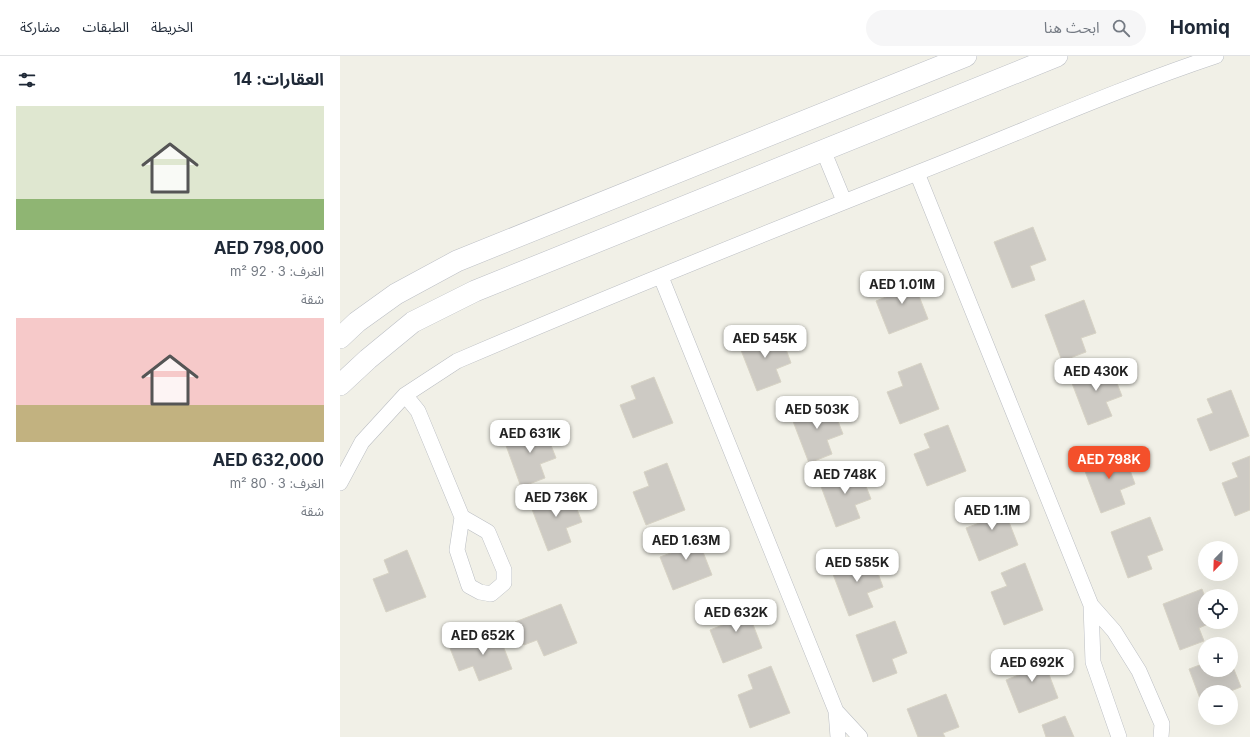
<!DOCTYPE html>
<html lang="ar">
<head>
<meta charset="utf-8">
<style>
	body { margin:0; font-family:Inter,"Noto Sans Arabic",sans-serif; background:#f6f6f7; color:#1f2937; direction:rtl; height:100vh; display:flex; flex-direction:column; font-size:15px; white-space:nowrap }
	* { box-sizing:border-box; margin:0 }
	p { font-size:13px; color:#747a83 }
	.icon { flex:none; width:22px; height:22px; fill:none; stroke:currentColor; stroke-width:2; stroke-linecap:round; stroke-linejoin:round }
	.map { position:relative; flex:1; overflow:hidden; direction:ltr }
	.sheet { display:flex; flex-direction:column; background:#fff; width:340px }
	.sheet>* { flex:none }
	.needle { width:26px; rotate:203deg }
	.buttons { position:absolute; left:858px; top:485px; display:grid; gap:8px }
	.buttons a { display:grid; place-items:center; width:40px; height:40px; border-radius:50%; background:#fff; box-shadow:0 4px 16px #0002; font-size:20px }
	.price { position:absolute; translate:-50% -34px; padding:0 9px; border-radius:8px; background:#fff; color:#222; font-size:13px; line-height:26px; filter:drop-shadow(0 1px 2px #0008) }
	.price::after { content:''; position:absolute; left:50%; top:24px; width:12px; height:9px; margin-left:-6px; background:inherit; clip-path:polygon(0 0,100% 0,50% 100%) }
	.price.on { background:#f4502b; color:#fff }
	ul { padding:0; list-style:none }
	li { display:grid; align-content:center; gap:8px; height:212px; padding:0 16px }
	li span { display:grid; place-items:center; height:124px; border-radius:0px; color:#555 }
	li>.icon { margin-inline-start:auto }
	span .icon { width:72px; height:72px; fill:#fffc; stroke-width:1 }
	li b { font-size:17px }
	h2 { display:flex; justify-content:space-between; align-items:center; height:48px; padding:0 16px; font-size:17px }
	header { display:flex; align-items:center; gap:24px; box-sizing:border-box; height:56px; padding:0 20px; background:#fff; border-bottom:1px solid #e0e1e3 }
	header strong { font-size:19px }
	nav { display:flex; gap:22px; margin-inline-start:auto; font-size:14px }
	.search { width:280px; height:36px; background:#f6f6f7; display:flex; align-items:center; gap:10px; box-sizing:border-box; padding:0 14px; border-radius:22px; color:#747a83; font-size:15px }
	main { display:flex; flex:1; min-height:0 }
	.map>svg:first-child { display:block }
	.building { fill:#cdcac4; stroke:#d7d3c5 }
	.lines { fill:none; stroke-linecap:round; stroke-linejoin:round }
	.minor-casing { stroke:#bbbec3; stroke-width:16 }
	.secondary-casing { stroke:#bcbfc5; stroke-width:22 }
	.minor { stroke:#fff; stroke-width:15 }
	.secondary { stroke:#fff; stroke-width:21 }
</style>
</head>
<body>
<header>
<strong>Homiq</strong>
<div class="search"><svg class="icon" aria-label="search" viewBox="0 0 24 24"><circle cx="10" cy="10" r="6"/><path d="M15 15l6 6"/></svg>ابحث هنا</div>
<nav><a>الخريطة</a><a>الطبقات</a><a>مشاركة</a></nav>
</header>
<main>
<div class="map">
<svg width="910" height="681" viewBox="0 0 910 681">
	<rect width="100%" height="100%" fill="#f1f0e7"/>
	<path class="building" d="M 693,171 L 706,204 L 690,210 L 695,224 L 672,232 L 654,186 Z
		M 570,217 L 588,263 L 549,278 L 536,245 L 551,239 L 546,226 Z
		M 744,244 L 756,277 L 741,282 L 746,296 L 722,305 L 705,259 Z
		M 439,274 L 451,307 L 436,313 L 441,326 L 417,335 L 399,289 Z
		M 581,307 L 599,353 L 560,368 L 547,336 L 563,330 L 558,316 Z
		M 769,307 L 782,340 L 766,346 L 772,360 L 748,369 L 730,322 Z
		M 314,321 L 333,367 L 293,382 L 280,349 L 296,343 L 291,330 Z
		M 891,334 L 909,380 L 870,395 L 857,363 L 873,357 L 867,343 Z
		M 490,345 L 503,378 L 487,384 L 492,398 L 469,407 L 451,360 Z
		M 203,369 L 216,402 L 200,408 L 205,422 L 181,431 L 164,384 Z
		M 608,369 L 626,415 L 587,430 L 574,398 L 590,392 L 584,378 Z
		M 783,395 L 795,428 L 780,434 L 785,448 L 761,457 L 743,410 Z
		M 910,400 L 910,454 L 895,460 L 882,427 L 898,421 L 892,407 Z
		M 327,407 L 345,454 L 306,469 L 293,436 L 309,430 L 304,416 Z
		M 518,410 L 531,443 L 515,449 L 520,462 L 496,471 L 479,425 Z
		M 229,433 L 242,466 L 226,472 L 231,486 L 208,495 L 190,448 Z
		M 660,443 L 678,489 L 639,505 L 626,472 L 642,466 L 636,452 Z
		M 810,461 L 823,494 L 807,500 L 812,513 L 788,522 L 771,476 Z
		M 354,473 L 372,519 L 333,534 L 320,501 L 336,495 L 330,482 Z
		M 67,494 L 86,541 L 46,556 L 33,523 L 49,517 L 44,504 Z
		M 531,498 L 543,531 L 527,537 L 533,551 L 509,560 L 491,513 Z
		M 685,507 L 703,554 L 664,569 L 651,536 L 667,530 L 661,517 Z
		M 862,533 L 865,541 L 865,566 L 873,566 L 859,572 L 864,585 L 840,594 L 823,548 Z
		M 404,545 L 422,592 L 383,607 L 370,574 L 385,568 L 380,554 Z
		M 221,548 L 237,587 L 204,600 L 197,584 L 184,589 L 175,566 Z
		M 555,565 L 567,597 L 552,603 L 557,617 L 533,626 L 516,579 Z
		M 157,574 L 172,613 L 139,625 L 133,610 L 119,615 L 110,592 Z
		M 700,595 L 718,642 L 679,657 L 666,624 L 681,618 L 676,604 Z
		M 891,606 L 901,631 L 888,636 L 865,636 L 865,656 L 849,613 L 865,607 L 865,614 L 891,614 Z
		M 431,610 L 450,657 L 410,672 L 398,639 L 413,633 L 408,619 Z
		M 606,638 L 619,671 L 603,677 L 605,681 L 578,681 L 567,653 Z
		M 725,660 L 734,681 L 706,681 L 702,669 Z"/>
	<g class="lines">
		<g class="minor-casing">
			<path id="minor" d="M 483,94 L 504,145
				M 577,117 L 751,549 L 753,606 L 779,681
				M 321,221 L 496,655 L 498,681
				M 65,339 L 78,355 L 122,461 L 117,494 L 129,530 L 140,536 L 151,538 L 164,527 L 164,514 L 148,476 L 122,461
				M 0,427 L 22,386 L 65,339 L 117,305 C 269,240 423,178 577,117 C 677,78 774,34 876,0
				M 751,549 L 774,575 L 799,615 L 822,668 L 821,681
				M 496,655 L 520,681"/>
		</g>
		<g class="secondary-casing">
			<path id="secondary" d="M 0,282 L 17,266 L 56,238 L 117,205 L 626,0
				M 0,329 L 28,303 L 73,266 L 135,235 L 717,0"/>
		</g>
		<use href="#minor" class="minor"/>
		<use href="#secondary" class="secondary"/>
	</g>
</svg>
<div class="buttons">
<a><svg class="needle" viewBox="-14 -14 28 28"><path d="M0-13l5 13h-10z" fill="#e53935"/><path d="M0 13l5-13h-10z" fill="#747a83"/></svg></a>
<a><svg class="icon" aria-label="locate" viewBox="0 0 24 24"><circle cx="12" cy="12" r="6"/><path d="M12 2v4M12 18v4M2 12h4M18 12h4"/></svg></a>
<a>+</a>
<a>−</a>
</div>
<b class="price" style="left:562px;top:249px">AED 1.01M</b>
<b class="price" style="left:425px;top:303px">AED 545K</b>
<b class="price" style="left:756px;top:336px">AED 430K</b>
<b class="price" style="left:477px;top:374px">AED 503K</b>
<b class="price" style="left:190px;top:398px">AED 631K</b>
<b class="price on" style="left:769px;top:424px">AED 798K</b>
<b class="price" style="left:505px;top:439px">AED 748K</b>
<b class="price" style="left:216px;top:462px">AED 736K</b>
<b class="price" style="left:652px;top:475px">AED 1.1M</b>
<b class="price" style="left:346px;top:505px">AED 1.63M</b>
<b class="price" style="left:517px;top:527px">AED 585K</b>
<b class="price" style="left:396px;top:577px">AED 632K</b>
<b class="price" style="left:143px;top:600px">AED 652K</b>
<b class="price" style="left:692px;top:627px">AED 692K</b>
</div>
<section class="sheet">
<h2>العقارات: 14<svg class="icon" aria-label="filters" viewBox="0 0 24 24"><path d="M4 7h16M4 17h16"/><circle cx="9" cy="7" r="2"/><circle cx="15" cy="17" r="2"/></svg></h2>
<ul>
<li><span style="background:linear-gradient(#dfe7d0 75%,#8fb573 0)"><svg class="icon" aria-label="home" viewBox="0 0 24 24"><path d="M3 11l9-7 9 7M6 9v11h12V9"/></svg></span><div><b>AED 798,000</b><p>الغرف: 3 · 92 m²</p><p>شقة</p></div></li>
<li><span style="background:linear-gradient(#f6c9c9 70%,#c2b280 0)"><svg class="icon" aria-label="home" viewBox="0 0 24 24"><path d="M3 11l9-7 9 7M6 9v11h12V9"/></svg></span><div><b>AED 632,000</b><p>الغرف: 3 · 80 m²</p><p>شقة</p></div></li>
</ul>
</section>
</main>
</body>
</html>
